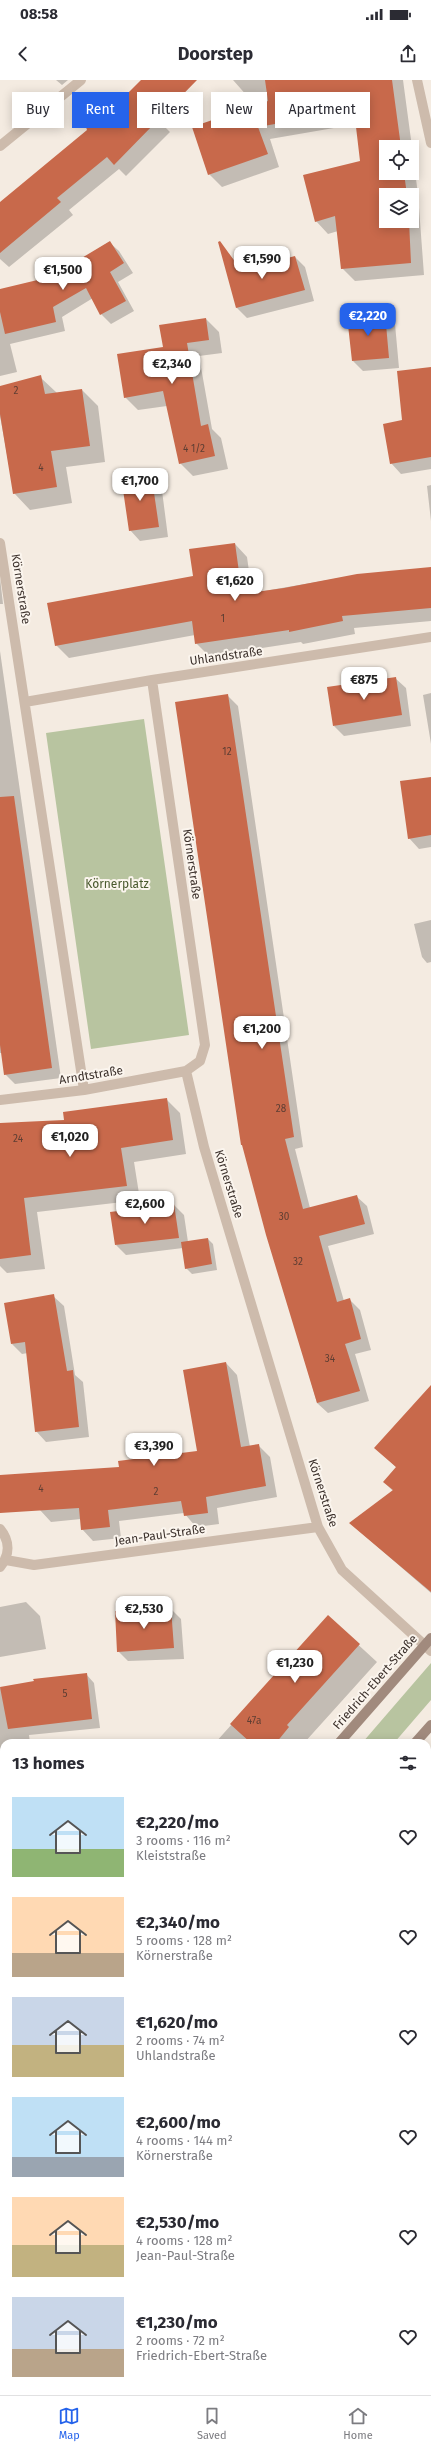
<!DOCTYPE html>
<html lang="en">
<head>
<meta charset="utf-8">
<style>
	body { margin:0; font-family:"Fira Sans",sans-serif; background:#f2f2f3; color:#2b2b33; height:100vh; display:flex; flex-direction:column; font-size:15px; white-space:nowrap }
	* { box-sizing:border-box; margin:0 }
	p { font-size:13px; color:#7c7c81 }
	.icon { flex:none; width:22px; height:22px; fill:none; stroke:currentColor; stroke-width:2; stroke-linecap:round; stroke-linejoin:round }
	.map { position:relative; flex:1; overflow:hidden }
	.sheet { position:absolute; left:0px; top:1659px; width:431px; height:656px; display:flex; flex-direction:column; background:#fff; border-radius:12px 12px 0 0; box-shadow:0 2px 10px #0003 }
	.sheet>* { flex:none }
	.guide { position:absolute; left:12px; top:12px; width:407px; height:36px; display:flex; gap:8px }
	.controls { position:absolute; left:379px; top:60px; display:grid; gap:8px }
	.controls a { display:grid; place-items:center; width:40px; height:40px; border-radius:0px; background:#fff; box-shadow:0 2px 10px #0003; font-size:20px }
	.price { position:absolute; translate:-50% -34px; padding:0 9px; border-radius:8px; background:#fff; color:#222; font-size:13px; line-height:26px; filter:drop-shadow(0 1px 2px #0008) }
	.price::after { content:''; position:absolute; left:50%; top:24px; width:12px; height:9px; margin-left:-6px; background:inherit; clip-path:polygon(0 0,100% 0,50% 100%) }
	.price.active { background:#2563eb; color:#fff }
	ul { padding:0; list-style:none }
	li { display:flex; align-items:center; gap:12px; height:100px; padding:0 12px }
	li span { display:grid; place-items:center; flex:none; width:112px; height:80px; border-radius:0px; color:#555 }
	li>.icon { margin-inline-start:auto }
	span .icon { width:48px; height:48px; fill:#fffc; stroke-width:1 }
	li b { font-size:17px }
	h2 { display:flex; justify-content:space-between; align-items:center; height:48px; padding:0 12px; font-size:17px }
	.chip { padding:0 14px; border-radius:0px; background:#fff; box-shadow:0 2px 10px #0003; font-size:14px; line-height:36px }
	.chip.active { background:#2563eb; color:#fff }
	.status { display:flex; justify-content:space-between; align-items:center; height:28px; padding:0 20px; background:#fff; direction:ltr }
	.status svg { height:11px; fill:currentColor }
	header { display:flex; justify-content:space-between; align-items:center; height:52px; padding:0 12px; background:#fff; font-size:18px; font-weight:700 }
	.menu { display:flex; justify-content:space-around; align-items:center; height:56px; border-top:1px solid #e1e1e2; background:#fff; font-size:11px; color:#7c7c81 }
	.menu a { display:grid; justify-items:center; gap:2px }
	.menu .active { color:#2563eb }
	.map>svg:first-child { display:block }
	.green { fill:#b8c4a0 }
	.shadow { fill:#0003; fill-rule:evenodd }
	.building { fill:#c8694b }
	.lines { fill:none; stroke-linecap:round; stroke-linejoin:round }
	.lane { stroke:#cdbbac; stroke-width:10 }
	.street { stroke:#cdbbac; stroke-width:10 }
	.secondary { stroke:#a18a7d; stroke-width:10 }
	.primary { stroke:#7d675c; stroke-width:10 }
	.labels { text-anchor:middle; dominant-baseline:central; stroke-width:4; stroke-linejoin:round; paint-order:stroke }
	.number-label { font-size:10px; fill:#5e3e33 }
	.street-label { font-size:12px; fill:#3b302b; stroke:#fbf5ee }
	.park-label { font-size:12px; fill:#4a5a2e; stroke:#fbf5ee }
</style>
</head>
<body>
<div class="status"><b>08:58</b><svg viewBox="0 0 49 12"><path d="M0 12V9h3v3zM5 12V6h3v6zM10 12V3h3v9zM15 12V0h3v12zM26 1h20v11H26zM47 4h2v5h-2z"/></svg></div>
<header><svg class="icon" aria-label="back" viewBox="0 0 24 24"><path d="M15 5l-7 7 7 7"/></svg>Doorstep<svg class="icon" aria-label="share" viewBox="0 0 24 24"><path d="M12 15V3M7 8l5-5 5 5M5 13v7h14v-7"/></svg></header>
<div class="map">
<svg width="431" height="2315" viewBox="0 0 431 2315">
	<rect width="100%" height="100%" fill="#f4ebe1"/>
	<path class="green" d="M 144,639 L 189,955 L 91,969 L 46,653 Z
		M 431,1583 L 431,1620 L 394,1663 L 362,1663 Z"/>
	<path class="shadow" d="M 56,0 L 68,0 L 62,5 Z
		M 233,0 L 403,0 L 412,67 L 386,67 L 386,93 L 412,93 L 412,69 L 418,114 L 424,195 L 355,201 L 342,188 L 338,151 L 328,154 L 316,141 L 361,81 L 357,44 L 270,59 L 279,87 L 222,107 L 209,94 L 256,26 ZM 386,115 L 412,115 L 412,141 L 386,141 Z
		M 158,40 L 170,52 L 126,96 L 119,89 L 69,130 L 73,135 L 9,187 L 0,179 L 0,123 Z
		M 109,162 L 119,171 L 133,193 L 118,202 L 134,231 L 111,244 L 101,234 L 93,218 L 62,237 L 65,251 L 10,264 L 17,292 L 0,296 L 0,211 L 51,198 Z
		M 219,162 L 243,191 L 295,177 L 305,187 L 314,221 L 247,238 L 237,228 Z
		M 384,234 L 395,244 L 399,288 L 363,291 L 353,281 Z
		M 206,239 L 219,252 L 222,273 L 199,276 L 212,349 L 221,358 L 228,389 L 193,396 L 180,383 L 167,326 L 138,330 L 125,317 L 164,267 Z
		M 431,288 L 431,389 L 401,394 L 391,383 L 403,341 Z
		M 40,297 L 57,313 L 82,310 L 98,326 L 105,382 L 66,387 L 72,423 L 30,430 L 14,413 L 0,336 L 0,307 Z
		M 150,393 L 161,403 L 168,457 L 140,461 L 130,450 Z
		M 431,405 L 431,441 L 427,406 Z
		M 235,464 L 247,477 L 252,513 L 357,495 L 431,488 L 431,541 L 354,548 L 355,554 L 303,564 L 301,562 L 209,576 L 196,563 L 195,555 L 69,578 L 56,565 L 194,497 Z
		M 0,498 L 3,524 L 0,524 Z
		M 0,571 L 61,998 L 15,1004 L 5,994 L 2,973 L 0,973 Z
		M 395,598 L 406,608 L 411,646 L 344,656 L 334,646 Z
		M 431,613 L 431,664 L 423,615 Z
		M 228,616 L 238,626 L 303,1067 L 295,1069 L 310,1128 L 356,1116 L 367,1126 L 374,1154 L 328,1166 L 344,1221 L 349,1219 L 360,1230 L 371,1270 L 355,1274 L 369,1321 L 328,1333 L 317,1323 L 244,1067 L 242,1065 Z
		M 431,702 L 431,767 L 419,769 L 409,758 Z
		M 431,840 L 431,882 L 427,883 L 422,877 L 414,844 Z
		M 166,1019 L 180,1033 L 186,1074 L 134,1082 L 140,1120 L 37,1132 L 45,1189 L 7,1193 L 0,1186 L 0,1044 L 65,1041 Z
		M 174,1125 L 184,1135 L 188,1162 L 208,1159 L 213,1164 L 217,1190 L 192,1194 L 186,1188 L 183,1168 L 126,1175 L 116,1165 Z
		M 53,1216 L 64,1226 L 75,1295 L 83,1302 L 89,1357 L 46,1362 L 36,1351 L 28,1273 L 22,1274 L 12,1264 Z
		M 226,1283 L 237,1295 L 250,1367 L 258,1365 L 270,1377 L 277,1417 L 217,1428 L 219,1444 L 196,1447 L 184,1433 L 119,1441 L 121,1458 L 93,1461 L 82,1449 L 81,1439 L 51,1442 L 40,1430 L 120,1388 L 198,1372 Z
		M 431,1307 L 431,1513 L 350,1443 L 393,1411 L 384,1402 L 397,1388 L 376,1368 Z
		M 26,1522 L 40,1536 L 46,1569 L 0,1577 L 0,1527 Z
		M 171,1529 L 181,1539 L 184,1579 L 128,1581 L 118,1571 Z
		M 328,1537 L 377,1582 L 304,1663 L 215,1663 Z
		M 86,1594 L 94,1603 L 100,1648 L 29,1655 L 30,1663 L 4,1663 L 4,1685 L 0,1685 L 0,1608 Z
		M 431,1758 L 431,1816 L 427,1817 L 427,1763 Z
		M 427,2002 L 431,2015 L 431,2068 L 427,2069 Z
		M 0,2073 L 4,2077 L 4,2104 L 0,2108 Z
		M 429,2105 L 431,2108 L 431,2172 L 427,2172 L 427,2106 Z
		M 431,2209 L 431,2315 L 401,2315 L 400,2311 L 427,2311 L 427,2210 Z
		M 0,2288 L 4,2292 L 4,2311 L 28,2311 L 33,2315 L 0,2315 Z
		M 100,2311 L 255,2311 L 256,2315 L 104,2315 Z
		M 301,2311 L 360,2311 L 361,2315 L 302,2315 Z"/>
	<path class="building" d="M 141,0 L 197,0 L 114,85 L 107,77 L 57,118 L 61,122 L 0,173 L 0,122 L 87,50 L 86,47 L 118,23 Z
		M 265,0 L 392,0 L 401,67 L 386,67 L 386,93 L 404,93 L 407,115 L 386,115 L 386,141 L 409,141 L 411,183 L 341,189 L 335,136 L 315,142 L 303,95 L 360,81 L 354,30 L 258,47 L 268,74 L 208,95 L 192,47 L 268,21 Z
		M 110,161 L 124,183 L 110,192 L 126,221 L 100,235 L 86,208 L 53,227 L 56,242 L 5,254 L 0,232 L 0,209 L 50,197 Z
		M 220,161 L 241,190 L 295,176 L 305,210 L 236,228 L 218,162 Z
		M 385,233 L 389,278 L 352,281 L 347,236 Z
		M 206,238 L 209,260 L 187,263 L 201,346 L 208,344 L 215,376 L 179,384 L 163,311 L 124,318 L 117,274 L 163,267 L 159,245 Z
		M 431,287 L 431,377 L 390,384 L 383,344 L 402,340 L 397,291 Z
		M 41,295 L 45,314 L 82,309 L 90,366 L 51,371 L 57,407 L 13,414 L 0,334 L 0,306 Z
		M 151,392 L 159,447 L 129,451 L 121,396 Z
		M 235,463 L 242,514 L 284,508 L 357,494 L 431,487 L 431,528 L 342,536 L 343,541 L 289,552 L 289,550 L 195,564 L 192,541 L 55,566 L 47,523 L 193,496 L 189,469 Z
		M 396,597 L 402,635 L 333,646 L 327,607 Z
		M 228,614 L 294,1057 L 285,1059 L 303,1129 L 357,1115 L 365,1144 L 319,1156 L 337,1222 L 350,1218 L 361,1259 L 345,1264 L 360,1311 L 317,1323 L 266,1155 L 242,1065 L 241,1065 L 175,622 Z
		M 431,697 L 431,755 L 408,759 L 400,701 Z
		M 14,716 L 52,988 L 4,995 L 0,965 L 0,717 Z
		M 167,1018 L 173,1060 L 121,1068 L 127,1106 L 24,1118 L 31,1175 L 0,1179 L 0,1043 L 64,1040 L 63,1032 Z
		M 174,1124 L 179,1158 L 115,1165 L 110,1132 Z
		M 208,1158 L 212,1184 L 185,1189 L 181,1162 Z
		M 54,1214 L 67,1291 L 73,1290 L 79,1347 L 35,1352 L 25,1262 L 11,1264 L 4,1223 Z
		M 226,1282 L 241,1367 L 259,1364 L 266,1406 L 206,1417 L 208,1433 L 184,1436 L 181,1421 L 108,1430 L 110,1447 L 81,1450 L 79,1428 L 0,1433 L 0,1395 L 119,1387 L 118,1381 L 197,1371 L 183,1290 Z
		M 431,1305 L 431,1512 L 349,1443 L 393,1410 L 383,1402 L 396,1387 L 374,1368 Z
		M 171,1528 L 174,1568 L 117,1572 L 115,1531 Z
		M 328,1535 L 360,1564 L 287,1645 L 289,1647 L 276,1663 L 251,1663 L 230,1644 Z
		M 87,1593 L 92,1639 L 8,1649 L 0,1607 L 34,1601 L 33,1599 Z"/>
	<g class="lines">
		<path class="lane" d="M 427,1876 L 430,1889"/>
		<path class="street" d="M 417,0 L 431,63
			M 0,66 L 81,0
			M 0,463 L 84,1010
			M 25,622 L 152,600 L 431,557
			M 186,991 L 204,1067 L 318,1447 L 342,1490 L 431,1571
			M 0,1020 L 84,1010 L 186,991 L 200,981 L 205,965 L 152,600
			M 0,1449 C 10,1461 10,1475 0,1487
			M 6,1480 L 34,1485 L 318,1447"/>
		<path class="secondary" d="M 339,1663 L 431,1558
			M 415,1663 L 431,1645
			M 0,2153 L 4,2148"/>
		<path class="primary" d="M 427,1889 L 431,1890
			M 427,1900 L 431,1900
			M 0,1943 L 4,1941
			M 0,1984 L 4,1983"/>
	</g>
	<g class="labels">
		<g class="number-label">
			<text x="16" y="311">2</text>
			<text x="194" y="369">4 1/2</text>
			<text x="41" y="388">4</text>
			<text x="223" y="539">1</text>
			<text x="227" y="672">12</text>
			<text x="281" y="1029">28</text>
			<text x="18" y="1059">24</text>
			<text x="284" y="1137">30</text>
			<text x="298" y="1182">32</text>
			<text x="330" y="1279">34</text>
			<text x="41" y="1409">4</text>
			<text x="156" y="1412">2</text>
			<text x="65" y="1614">5</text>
			<text x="254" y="1641">47a</text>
		</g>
		<g class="street-label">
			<text transform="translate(21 509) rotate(81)">Körnerstraße</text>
			<text transform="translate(226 576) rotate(-8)">Uhlandstraße</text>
			<text transform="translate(192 784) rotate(82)">Körnerstraße</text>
			<text transform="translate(91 995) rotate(-9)">Arndtstraße</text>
			<text transform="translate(229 1104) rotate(73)">Körnerstraße</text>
			<text transform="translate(323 1413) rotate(72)">Körnerstraße</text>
			<text transform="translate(160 1455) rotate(-8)">Jean-Paul-Straße</text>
			<text transform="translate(375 1602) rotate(-49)">Friedrich-Ebert-Straße</text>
		</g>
		<g class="park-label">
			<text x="117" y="804">Körnerplatz</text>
		</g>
	</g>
</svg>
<div class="controls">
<a><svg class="icon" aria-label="locate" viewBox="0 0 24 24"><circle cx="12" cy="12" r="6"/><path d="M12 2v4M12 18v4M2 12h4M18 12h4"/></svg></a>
<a><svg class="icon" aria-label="layers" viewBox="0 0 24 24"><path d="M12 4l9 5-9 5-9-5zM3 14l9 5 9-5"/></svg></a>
</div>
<b class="price" style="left:262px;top:200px">€1,590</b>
<b class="price" style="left:63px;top:211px">€1,500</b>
<b class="price active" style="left:368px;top:257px">€2,220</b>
<b class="price" style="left:172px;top:305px">€2,340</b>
<b class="price" style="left:140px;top:422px">€1,700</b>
<b class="price" style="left:235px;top:522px">€1,620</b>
<b class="price" style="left:364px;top:621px">€875</b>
<b class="price" style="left:262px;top:970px">€1,200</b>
<b class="price" style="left:70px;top:1078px">€1,020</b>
<b class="price" style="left:145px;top:1145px">€2,600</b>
<b class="price" style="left:154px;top:1387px">€3,390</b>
<b class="price" style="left:144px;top:1550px">€2,530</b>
<b class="price" style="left:295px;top:1604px">€1,230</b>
<div class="guide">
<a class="chip">Buy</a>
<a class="chip active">Rent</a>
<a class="chip">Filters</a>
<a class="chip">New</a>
<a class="chip">Apartment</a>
</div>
<section class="sheet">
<h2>13 homes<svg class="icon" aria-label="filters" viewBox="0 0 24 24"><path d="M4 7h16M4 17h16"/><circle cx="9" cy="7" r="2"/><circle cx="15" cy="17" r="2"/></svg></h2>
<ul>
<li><span style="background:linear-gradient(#bfe0f5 65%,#8fb573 0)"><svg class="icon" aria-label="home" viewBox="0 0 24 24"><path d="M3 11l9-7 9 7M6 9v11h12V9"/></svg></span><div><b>€2,220/mo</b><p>3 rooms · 116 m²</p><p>Kleiststraße</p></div><svg class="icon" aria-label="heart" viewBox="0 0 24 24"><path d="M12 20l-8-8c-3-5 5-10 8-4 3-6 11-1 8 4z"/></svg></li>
<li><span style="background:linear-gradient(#ffd9b3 70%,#b9a48a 0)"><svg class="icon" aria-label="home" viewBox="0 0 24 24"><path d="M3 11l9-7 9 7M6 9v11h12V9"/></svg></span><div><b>€2,340/mo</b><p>5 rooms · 128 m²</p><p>Körnerstraße</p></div><svg class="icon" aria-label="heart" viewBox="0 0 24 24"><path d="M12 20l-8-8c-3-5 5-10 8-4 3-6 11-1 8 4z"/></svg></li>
<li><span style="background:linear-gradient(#c9d6e8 60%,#c2b280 0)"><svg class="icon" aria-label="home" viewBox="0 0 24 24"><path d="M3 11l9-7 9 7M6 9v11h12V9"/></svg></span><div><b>€1,620/mo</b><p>2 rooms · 74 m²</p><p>Uhlandstraße</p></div><svg class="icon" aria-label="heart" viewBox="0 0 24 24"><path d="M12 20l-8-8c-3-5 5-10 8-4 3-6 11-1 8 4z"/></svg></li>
<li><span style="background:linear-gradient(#bfe0f5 75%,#9aa5b1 0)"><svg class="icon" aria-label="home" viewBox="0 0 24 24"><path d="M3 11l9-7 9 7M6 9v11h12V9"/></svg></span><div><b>€2,600/mo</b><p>4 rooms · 144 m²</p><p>Körnerstraße</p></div><svg class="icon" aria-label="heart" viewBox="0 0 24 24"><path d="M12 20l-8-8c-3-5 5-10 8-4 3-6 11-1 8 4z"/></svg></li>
<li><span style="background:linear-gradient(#ffd9b3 60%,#c2b280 0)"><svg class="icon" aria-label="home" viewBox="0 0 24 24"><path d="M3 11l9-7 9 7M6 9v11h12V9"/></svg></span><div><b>€2,530/mo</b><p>4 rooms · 128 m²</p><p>Jean-Paul-Straße</p></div><svg class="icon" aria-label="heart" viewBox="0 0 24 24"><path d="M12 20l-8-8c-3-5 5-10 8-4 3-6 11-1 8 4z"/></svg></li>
<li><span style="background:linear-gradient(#c9d6e8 65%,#b9a48a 0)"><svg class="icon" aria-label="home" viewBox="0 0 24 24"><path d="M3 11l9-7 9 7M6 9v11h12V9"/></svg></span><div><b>€1,230/mo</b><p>2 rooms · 72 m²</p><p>Friedrich-Ebert-Straße</p></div><svg class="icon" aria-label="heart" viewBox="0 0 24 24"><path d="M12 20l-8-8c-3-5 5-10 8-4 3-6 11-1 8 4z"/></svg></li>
</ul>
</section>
</div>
<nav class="menu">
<a class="active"><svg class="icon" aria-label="map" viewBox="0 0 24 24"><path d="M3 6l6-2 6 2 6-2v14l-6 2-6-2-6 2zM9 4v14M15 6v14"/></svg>Map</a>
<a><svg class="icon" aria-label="saved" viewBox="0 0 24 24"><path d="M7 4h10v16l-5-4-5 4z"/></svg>Saved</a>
<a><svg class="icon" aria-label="home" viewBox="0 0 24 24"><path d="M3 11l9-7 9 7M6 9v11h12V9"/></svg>Home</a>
</nav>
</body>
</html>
